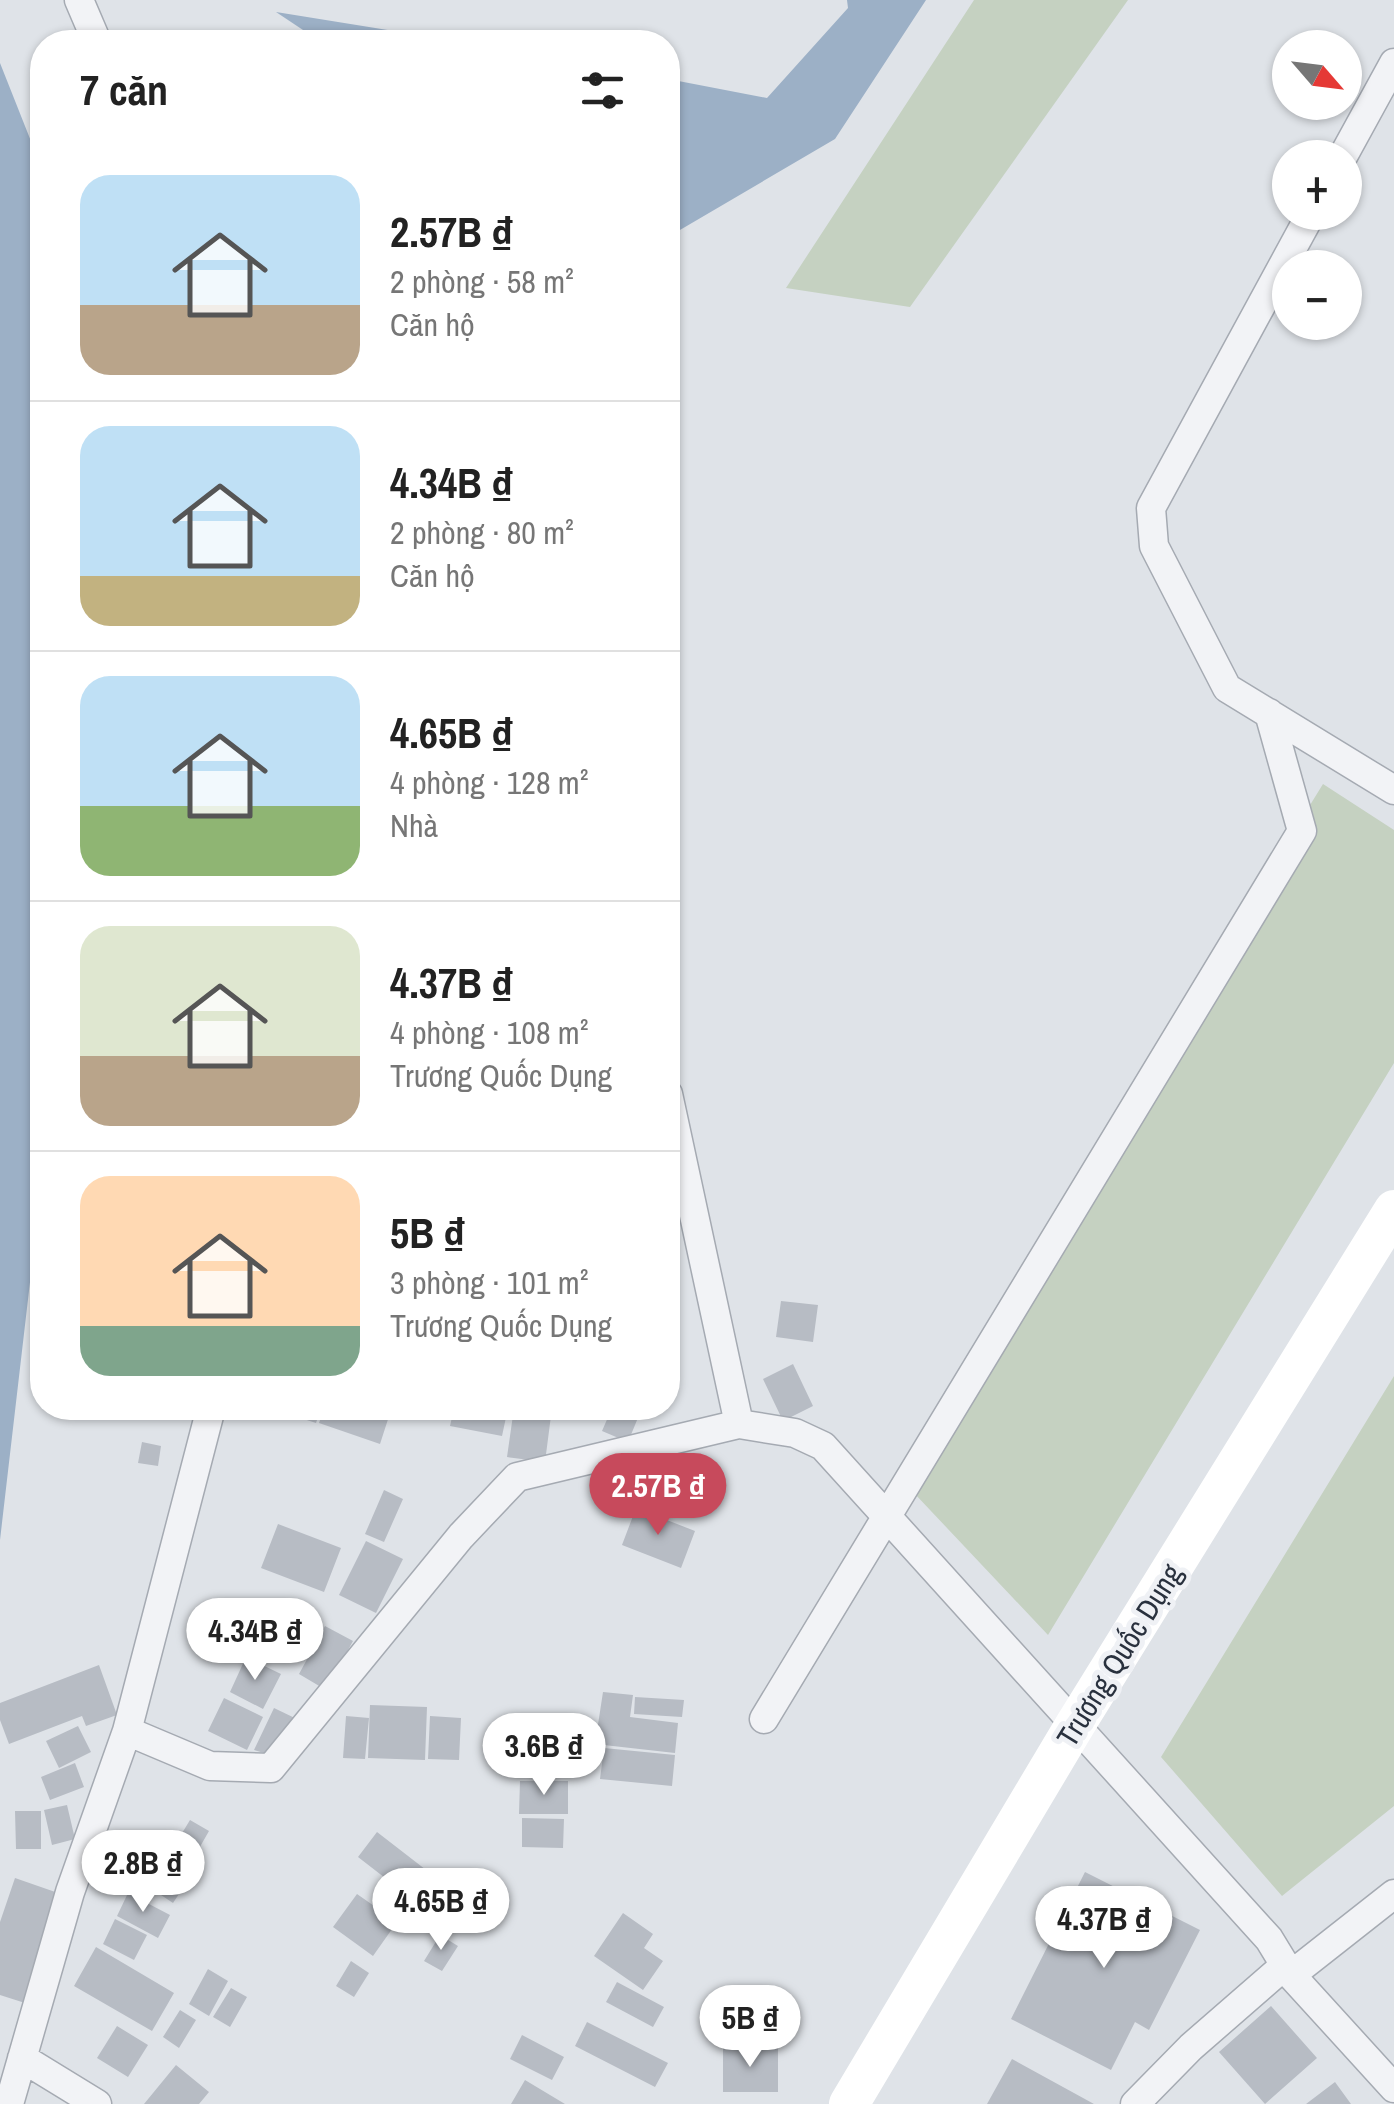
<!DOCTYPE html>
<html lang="vi">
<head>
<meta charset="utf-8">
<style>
	body { margin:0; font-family:"Archivo Narrow",sans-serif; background:#f6f6f6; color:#222; height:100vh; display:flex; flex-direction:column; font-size:38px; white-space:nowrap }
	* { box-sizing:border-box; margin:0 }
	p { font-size:32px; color:#767676 }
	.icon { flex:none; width:55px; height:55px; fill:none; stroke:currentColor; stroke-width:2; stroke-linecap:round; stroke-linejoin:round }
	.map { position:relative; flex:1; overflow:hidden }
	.sheet { position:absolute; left:30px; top:30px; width:650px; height:1390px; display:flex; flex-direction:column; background:#fff; border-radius:40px; box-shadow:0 2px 8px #0004 }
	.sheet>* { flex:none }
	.needle { width:65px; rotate:118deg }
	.tools { position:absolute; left:1272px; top:30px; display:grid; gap:20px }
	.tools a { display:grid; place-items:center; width:90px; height:90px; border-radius:50%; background:#fff; box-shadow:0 2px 8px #0004; font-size:50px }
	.price { position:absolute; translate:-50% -85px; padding:0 22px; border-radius:35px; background:#fff; color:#222; font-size:32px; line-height:65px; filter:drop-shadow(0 2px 5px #0008) }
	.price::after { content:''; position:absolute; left:50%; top:60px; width:30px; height:22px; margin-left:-15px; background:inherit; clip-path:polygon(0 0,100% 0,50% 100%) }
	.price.active { background:#c74a5c; color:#fff }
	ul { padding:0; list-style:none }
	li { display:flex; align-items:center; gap:30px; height:250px; padding:0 50px }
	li+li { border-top:2px solid #e0e0e0 }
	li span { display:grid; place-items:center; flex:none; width:280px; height:200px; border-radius:30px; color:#555 }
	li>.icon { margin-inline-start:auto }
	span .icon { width:120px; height:120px; fill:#fffc; stroke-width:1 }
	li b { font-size:42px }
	h2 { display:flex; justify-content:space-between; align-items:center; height:120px; padding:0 50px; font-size:42px }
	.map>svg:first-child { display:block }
	.green { fill:#c5d1c1 }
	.water { fill:#9cb0c6 }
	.building { fill:#b7bcc4 }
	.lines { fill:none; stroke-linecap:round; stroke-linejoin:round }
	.street-casing { stroke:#a5aab2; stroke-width:31 }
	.street { stroke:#f2f3f6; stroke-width:28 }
	.secondary { stroke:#fff; stroke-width:40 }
	.labels { text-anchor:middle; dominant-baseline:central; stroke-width:10; stroke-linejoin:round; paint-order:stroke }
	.street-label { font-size:30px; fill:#29313e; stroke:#eff1f5 }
</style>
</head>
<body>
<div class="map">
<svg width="1394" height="2104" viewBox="0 0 1394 2104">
	<rect width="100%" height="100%" fill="#dfe3e8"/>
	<path class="green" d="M 974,0 L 1128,0 L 910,307 L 786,288 Z
		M 1323,784 L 1394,830 L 1394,1063 L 1048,1635 L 897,1475 Z
		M 1394,1376 L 1394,1806 L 1282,1896 L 1161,1757 Z"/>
	<path class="water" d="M 847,0 L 926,0 L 835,139 L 668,237 L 668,79 L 767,98 L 848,8 Z
		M 276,12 L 462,42 L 321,42 Z
		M 0,63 L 42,169 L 42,1179 L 0,1540 Z"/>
	<path class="building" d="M 781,1301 L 818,1305 L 813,1342 L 776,1337 Z
		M 793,1364 L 813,1406 L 783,1421 L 763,1379 Z
		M 284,1408 L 321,1408 L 316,1423 L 282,1412 Z
		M 324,1408 L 383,1408 L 391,1410 L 380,1444 L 319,1423 Z
		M 454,1408 L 508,1408 L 502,1436 L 450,1426 Z
		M 514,1408 L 552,1408 L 545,1462 L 507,1457 Z
		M 612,1408 L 642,1408 L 628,1442 L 602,1431 Z
		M 142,1442 L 161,1446 L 158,1466 L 138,1463 Z
		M 384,1490 L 403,1499 L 384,1542 L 365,1534 Z
		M 636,1508 L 695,1531 L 681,1568 L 622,1545 Z
		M 278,1524 L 341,1548 L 324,1592 L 261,1568 Z
		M 366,1541 L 403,1559 L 376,1613 L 339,1595 Z
		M 325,1626 L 353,1641 L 326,1690 L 299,1674 Z
		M 246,1657 L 281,1674 L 263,1709 L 230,1692 Z
		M 99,1665 L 117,1715 L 86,1726 L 82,1716 L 9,1744 L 0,1720 L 0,1703 Z
		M 603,1692 L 633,1695 L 630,1717 L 678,1723 L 675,1753 L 595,1744 Z
		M 635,1697 L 684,1700 L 682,1717 L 634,1714 Z
		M 224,1698 L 263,1717 L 247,1750 L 208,1731 Z
		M 370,1705 L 427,1707 L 425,1760 L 368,1758 Z
		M 274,1708 L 301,1721 L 278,1750 L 264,1753 L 254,1750 Z
		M 346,1716 L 369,1718 L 365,1759 L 343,1758 Z
		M 430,1716 L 461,1718 L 459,1760 L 428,1759 Z
		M 78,1726 L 91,1752 L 59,1768 L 46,1741 Z
		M 604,1748 L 675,1755 L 672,1786 L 600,1779 Z
		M 75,1763 L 84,1787 L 50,1800 L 41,1777 Z
		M 520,1781 L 568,1781 L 568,1814 L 519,1814 Z
		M 67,1805 L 75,1839 L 52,1845 L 44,1810 Z
		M 15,1811 L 41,1811 L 41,1849 L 16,1849 Z
		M 522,1818 L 564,1819 L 563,1848 L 522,1847 Z
		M 190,1820 L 209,1831 L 193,1859 L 173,1848 Z
		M 377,1832 L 452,1890 L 433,1915 L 358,1857 Z
		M 167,1860 L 191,1876 L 173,1903 L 149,1887 Z
		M 1085,1872 L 1200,1930 L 1149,2030 L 1135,2022 L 1111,2070 L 1011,2019 Z
		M 15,1878 L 61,1894 L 25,2003 L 0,1995 L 0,1922 Z
		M 128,1893 L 170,1915 L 158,1938 L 117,1916 Z
		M 357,1894 L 397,1922 L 373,1956 L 333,1927 Z
		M 623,1913 L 653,1934 L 644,1948 L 663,1961 L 643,1990 L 594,1956 Z
		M 115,1919 L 147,1935 L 134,1960 L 103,1944 Z
		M 440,1935 L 458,1946 L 442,1971 L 424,1961 Z
		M 96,1947 L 174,1993 L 152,2031 L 74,1986 Z
		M 351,1961 L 369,1973 L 354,1997 L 336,1986 Z
		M 208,1969 L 228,1981 L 209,2016 L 189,2004 Z
		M 617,1982 L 664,2007 L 653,2027 L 606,2002 Z
		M 231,1988 L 247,1997 L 230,2027 L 213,2017 Z
		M 1271,2006 L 1317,2058 L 1265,2104 L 1219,2052 Z
		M 180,2010 L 196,2020 L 179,2048 L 163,2037 Z
		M 587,2022 L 668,2063 L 655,2087 L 575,2046 Z
		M 117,2026 L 148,2045 L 128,2077 L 97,2058 Z
		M 522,2035 L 564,2057 L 552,2080 L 510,2059 Z
		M 723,2047 L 778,2047 L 778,2092 L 723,2092 Z
		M 1012,2059 L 1094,2104 L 987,2104 Z
		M 176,2065 L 209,2092 L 199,2104 L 144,2104 Z
		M 525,2080 L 565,2104 L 511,2104 Z
		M 1335,2082 L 1351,2104 L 1306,2104 Z"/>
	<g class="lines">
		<g class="street-casing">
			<path id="street" d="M 79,0 L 97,42
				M 1342,158 L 1394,63
				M 1312,212 L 1151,508 L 1154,546 L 1227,688 L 1394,790
				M 668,1094 L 739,1424
				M 764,1719 L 1302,831 L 1269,713
				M 127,1731 L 210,1766 L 271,1768 L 461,1536 L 517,1477 L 739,1424 L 795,1433 L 823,1446 L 1269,1939 L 1291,1975 L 1394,2088
				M 1291,1975 L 1394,1894
				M 22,2058 L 97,2104
				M 9,2104 L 70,1892 L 127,1731 L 211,1408
				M 1135,2104 L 1191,2047 L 1284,1966"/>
		</g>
		<use href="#street" class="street"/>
		<path class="secondary" d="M 849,2104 L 1075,1725 L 1394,1210"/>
	</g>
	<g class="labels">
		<g class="street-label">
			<text transform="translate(1119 1655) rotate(-58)">Trương Quốc Dụng</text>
		</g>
	</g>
</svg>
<div class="tools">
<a><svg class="needle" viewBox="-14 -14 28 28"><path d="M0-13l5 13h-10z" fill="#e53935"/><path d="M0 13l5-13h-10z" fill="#767676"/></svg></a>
<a>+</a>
<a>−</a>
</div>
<b class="price active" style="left:658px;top:1538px">2.57B ₫</b>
<b class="price" style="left:255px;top:1683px">4.34B ₫</b>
<b class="price" style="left:544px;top:1798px">3.6B ₫</b>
<b class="price" style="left:143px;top:1915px">2.8B ₫</b>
<b class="price" style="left:441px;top:1953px">4.65B ₫</b>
<b class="price" style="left:1104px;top:1971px">4.37B ₫</b>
<b class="price" style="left:750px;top:2070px">5B ₫</b>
<section class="sheet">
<h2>7 căn<svg class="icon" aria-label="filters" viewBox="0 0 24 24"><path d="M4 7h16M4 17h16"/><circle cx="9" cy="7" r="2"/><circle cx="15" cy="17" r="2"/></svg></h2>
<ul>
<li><span style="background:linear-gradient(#bfe0f5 65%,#b9a48a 0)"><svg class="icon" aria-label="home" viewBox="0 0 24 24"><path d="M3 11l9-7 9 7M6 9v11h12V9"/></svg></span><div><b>2.57B ₫</b><p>2 phòng · 58 m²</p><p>Căn hộ</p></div></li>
<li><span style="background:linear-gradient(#bfe0f5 75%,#c2b280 0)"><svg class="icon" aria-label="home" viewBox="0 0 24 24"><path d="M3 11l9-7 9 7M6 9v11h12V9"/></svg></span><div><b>4.34B ₫</b><p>2 phòng · 80 m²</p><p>Căn hộ</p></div></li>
<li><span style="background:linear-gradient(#bfe0f5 65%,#8fb573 0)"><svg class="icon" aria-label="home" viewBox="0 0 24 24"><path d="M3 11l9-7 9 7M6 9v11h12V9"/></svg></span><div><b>4.65B ₫</b><p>4 phòng · 128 m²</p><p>Nhà</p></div></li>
<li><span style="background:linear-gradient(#dfe7d0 65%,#b9a48a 0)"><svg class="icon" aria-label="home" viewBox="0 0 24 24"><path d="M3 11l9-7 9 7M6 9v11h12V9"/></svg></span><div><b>4.37B ₫</b><p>4 phòng · 108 m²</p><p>Trương Quốc Dụng</p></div></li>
<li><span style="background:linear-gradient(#ffd9b3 75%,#7fa58c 0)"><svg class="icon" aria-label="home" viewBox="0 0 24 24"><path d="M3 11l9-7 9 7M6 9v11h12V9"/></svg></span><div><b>5B ₫</b><p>3 phòng · 101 m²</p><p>Trương Quốc Dụng</p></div></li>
</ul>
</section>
</div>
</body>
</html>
